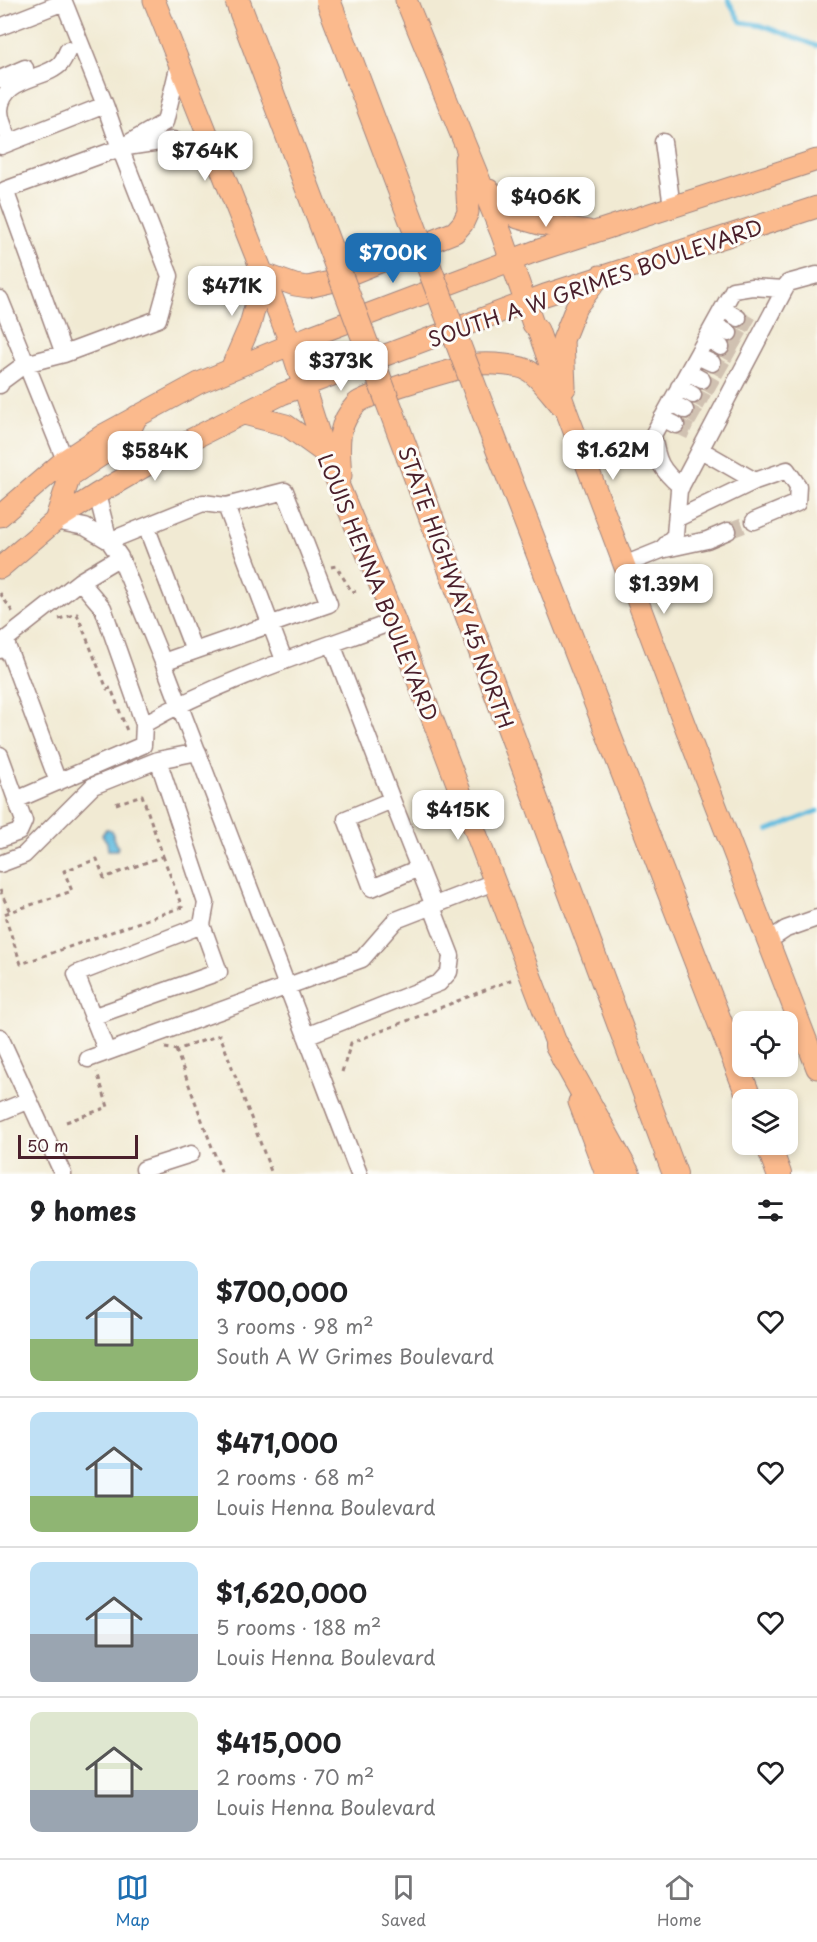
<!DOCTYPE html>
<html lang="en">
<head>
<meta charset="utf-8">
<style>
	body { margin:0; font-family:"Playpen Sans",sans-serif; background:#f6f6f6; color:#202124; height:100vh; display:flex; flex-direction:column; font-size:22px; white-space:nowrap }
	* { box-sizing:border-box; margin:0 }
	p { font-size:20px; color:#757577 }
	.icon { flex:none; width:33px; height:33px; fill:none; stroke:currentColor; stroke-width:2; stroke-linecap:round; stroke-linejoin:round }
	.map { position:relative; height:1174px; overflow:hidden }
	.details { display:flex; flex-direction:column; background:#fff; flex:1 }
	.details>* { flex:none }
	.fabs { position:absolute; left:732px; top:1011px; display:grid; gap:12px }
	.fabs a { display:grid; place-items:center; width:66px; height:66px; border-radius:12px; background:#fff; box-shadow:0 3px 9px #0003; font-size:30px }
	.scale { position:absolute; left:18px; bottom:15px; width:120px; box-sizing:border-box; padding-left:6px; border:3px solid #4a1f2b; border-top:0; font-size:16px; line-height:21px; white-space:nowrap; color:#4a1f2b; -webkit-text-stroke:4px #fdfcf7; paint-order:stroke }
	.price { position:absolute; translate:-50% -51px; padding:0 14px; border-radius:12px; background:#fff; color:#222; font-size:20px; line-height:39px; filter:drop-shadow(0 2px 3px #0008) }
	.price::after { content:''; position:absolute; left:50%; top:36px; width:18px; height:14px; margin-left:-9px; background:inherit; clip-path:polygon(0 0,100% 0,50% 100%) }
	.price.on { background:#1f6fb2; color:#fff }
	ul { padding:0; list-style:none }
	li { display:flex; align-items:center; gap:18px; height:150px; padding:0 30px }
	li+li { border-top:2px solid #e0e0e0 }
	li span { display:grid; place-items:center; flex:none; width:168px; height:120px; border-radius:12px; color:#555 }
	li>.icon { margin-inline-start:auto }
	span .icon { width:72px; height:72px; fill:#fffc; stroke-width:1 }
	li b { font-size:26px }
	h2 { display:flex; justify-content:space-between; align-items:center; height:72px; padding:0 30px; font-size:26px }
	.tab-bar { display:flex; justify-content:space-around; align-items:center; height:84px; border-top:2px solid #e0e0e0; background:#fff; font-size:16px; color:#757577 }
	.tab-bar a { display:grid; justify-items:center; gap:3px }
	.tab-bar .on { color:#1f6fb2 }
	.map>svg:first-child { display:block }
	.water { fill:#61bbdf; stroke:#566d85; stroke-width:1.5 }
	.lines { fill:none; stroke-linecap:round; stroke-linejoin:round }
	.stream { stroke:#61bbdf; stroke-width:4.5 }
	.minor-tunnel { stroke:#d0c1b1; stroke-width:16; stroke-dasharray:16 8; stroke-linecap:butt }
	.minor-casing { stroke:#9e847f; stroke-width:19 }
	.major-casing { stroke:#9e847f; stroke-width:23 }
	.highway-casing { stroke:#9e847f; stroke-width:26 }
	.path { stroke:#9e847f; stroke-width:3; stroke-dasharray:4.5 4.5; stroke-linecap:butt }
	.minor { stroke:#fff; stroke-width:16 }
	.major { stroke:#fbba8d; stroke-width:21 }
	.highway { stroke:#fbba8d; stroke-width:24 }
	.highway-bridge-casing { stroke:#9e847f; stroke-width:26; stroke-linecap:butt }
	.highway-bridge { stroke:#fbba8d; stroke-width:24 }
	.labels { text-anchor:middle; dominant-baseline:central; stroke-width:6; stroke-linejoin:round; paint-order:stroke }
	.street-label { font-size:21px; fill:#4a1f2b; stroke:#fdfcf7 }
</style>
</head>
<body>
<div class="map">
<svg width="817" height="1174" viewBox="0 0 817 1174">
	<rect width="100%" height="100%" fill="#fdfcf7"/>
	<filter id="ink" filterUnits="userSpaceOnUse"><feTurbulence type="fractalNoise" baseFrequency=".0167" numOctaves="2"/><feDisplacementMap in="SourceGraphic" scale="12" xChannelSelector="R" yChannelSelector="G"/><feConvolveMatrix kernelMatrix="1 2 1 2 8 2 1 2 1" color-interpolation-filters="sRGB"/></filter>
	<filter id="wash" filterUnits="userSpaceOnUse"><feTurbulence type="fractalNoise" baseFrequency=".008" numOctaves="4" result="noise"/><feDisplacementMap in="SourceGraphic" scale="24" xChannelSelector="R" yChannelSelector="G"/><feGaussianBlur stdDeviation="1.35" result="paint"/><feColorMatrix in="noise" values="0 0 0 0 0 0 0 0 0 0 0 0 0 0 0 0 0 1.4 0 .05"/><feComposite in="paint" operator="in"/></filter>
	<g filter="url(#wash)">
		<rect width="100%" height="100%" fill="#f1ead3"/>
		<path class="water" d="M 106,829 L 112,831 L 115,843 L 118,847 L 117,850 L 108,850 L 107,842 L 102,835 Z"/>
		<g class="lines">
			<path class="stream" d="M 728,0 L 741,22 L 761,25 L 817,46
				M 768,831 L 817,811"/>
		</g>
	</g>
	<g filter="url(#ink)">
		<g class="lines">
			<path class="minor-tunnel" d="M 738,318 L 752,326
				M 729,333 L 743,341
				M 721,347 L 735,355
				M 712,363 L 726,371
				M 702,380 L 716,388
				M 693,395 L 708,403
				M 685,410 L 699,418
				M 676,425 L 691,432
				M 728,531 L 754,521"/>
			<g class="minor-casing">
				<path id="minor" d="M 0,27 L 64,2 L 105,105 L 120,148
					M 179,64 L 165,122 L 120,148 L 173,140 L 217,160
					M 0,79 L 25,68
					M 10,142 C 6,132 0,121 0,110 C 2,76 47,80 61,63 C 64,59 66,54 68,50
					M 663,142 L 672,207
					M 1,146 L 105,105
					M 0,299 L 65,460
					M 723,309 L 738,318
					M 714,325 L 729,333
					M 707,338 L 721,347
					M 697,356 L 712,363
					M 688,372 L 702,380
					M 0,385 L 2,381 L 25,364 L 64,354 L 158,319 L 170,276 L 120,148 L 5,190 L 64,354
					M 679,387 L 693,395
					M 671,402 L 685,410
					M 662,418 L 676,425
					M 701,450 L 755,481
					M 681,487 C 660,469 657,461 653,435 L 733,290 L 752,287 L 785,289
					M 97,494 L 109,541 L 120,557 L 163,662 L 359,1174
					M 226,506 L 284,660
					M 678,518 L 755,481 L 787,470 L 798,486 L 797,503 L 754,521
					M 55,521 L 85,527 L 109,541
					M 146,526 L 194,651
					M 109,541 L 203,503 L 226,506 L 285,491 L 329,604 L 163,662
					M 661,550 L 707,540 L 728,531
					M 624,565 L 661,550 L 675,535 L 679,490 L 788,283 L 817,275
					M 80,581 L 103,608 L 144,724
					M 5,640 L 58,782
					M 332,644 L 392,800
					M 0,650 L 5,640 L 80,581 L 120,557
					M 0,755 L 24,821 L 19,832 L 0,839
					M 16,800 L 143,745 L 144,724 C 223,679 310,652 395,621
					M 0,864 L 24,855 L 93,786 L 158,760 L 198,752
					M 419,868 L 372,888 L 346,819 L 392,800 L 434,906
					M 768,941 L 786,929 L 817,918
					M 92,1017 L 219,972 L 202,925 L 206,903 L 158,760
					M 306,1036 L 439,983 L 449,972 L 451,956 L 432,907
					M 0,1037 L 63,1174
					M 107,1052 L 76,974 L 202,925
					M 88,1059 L 362,959 L 396,920 L 494,882
					M 0,1112 L 29,1100
					M 144,1169 L 191,1154"/>
			</g>
			<g class="major-casing">
				<path id="major" d="M 154,0 L 288,337 L 325,453 L 395,621 L 563,1061
					M 406,0 L 502,235 L 533,324 L 538,330 L 566,410 L 667,679 L 817,1068
					M 489,190 L 518,218 L 539,224 L 588,231
					M 264,274 L 295,285 L 308,287 L 330,282 L 455,232 L 463,223 L 468,212 L 465,159
					M 231,369 L 250,325 L 264,274
					M 565,388 L 563,340 L 576,307 L 600,276
					M 244,414 L 286,425 L 325,453
					M 341,476 C 339,446 335,427 357,403 C 364,395 464,366 479,364 C 490,363 521,365 529,371 C 539,377 552,395 561,405
					M 0,516 L 65,460 L 103,435 L 199,383 L 311,336 L 536,251 L 817,160
					M 55,521 L 70,476 L 126,439 L 137,416
					M 0,568 L 55,521 L 97,494 L 188,441 L 282,394 L 545,295 L 817,207
					M 579,1102 L 606,1174"/>
			</g>
			<g class="highway-casing">
				<path id="highway" d="M 491,431 L 750,1100
					M 409,458 L 675,1174
					M 557,1046 L 628,1174
					M 768,1144 L 779,1174"/>
			</g>
			<path class="path" d="M 331,567 L 336,566 L 352,592 L 356,591
				M 0,593 L 14,614
				M 59,619 L 77,614 L 107,689 L 111,688 L 127,731
				M 116,804 L 142,795 L 163,856
				M 163,856 L 182,907 L 21,964 L 4,914 L 72,891 L 64,871 L 97,859 L 104,878 Z
				M 0,890 L 10,912
				M 165,1048 L 176,1050 L 220,1035 L 272,1174
				M 176,1050 L 222,1174
				M 342,1072 L 351,1043 L 513,979
				M 66,1122 L 108,1107 L 97,1072"/>
			<use href="#minor" class="minor"/>
			<use href="#major" class="major"/>
			<use href="#highway" class="highway"/>
			<g class="highway-bridge-casing">
				<path id="highway-bridge" d="M 237,0 L 409,458
					M 328,0 L 491,431"/>
			</g>
			<use href="#highway-bridge" class="highway-bridge"/>
		</g>
	</g>
	<g class="labels">
		<g class="street-label">
			<text transform="translate(595 282) rotate(-19)">SOUTH A W GRIMES BOULEVARD</text>
			<text transform="translate(379 587) rotate(68)">LOUIS HENNA BOULEVARD</text>
			<text transform="translate(457 587) rotate(70)">STATE HIGHWAY 45 NORTH</text>
		</g>
	</g>
</svg>
<div class="fabs">
<a><svg class="icon" aria-label="locate" viewBox="0 0 24 24"><circle cx="12" cy="12" r="6"/><path d="M12 2v4M12 18v4M2 12h4M18 12h4"/></svg></a>
<a><svg class="icon" aria-label="layers" viewBox="0 0 24 24"><path d="M12 4l9 5-9 5-9-5zM3 14l9 5 9-5"/></svg></a>
</div>
<div class="scale">50 m</div>
<b class="price" style="left:205px;top:182px">$764K</b>
<b class="price" style="left:546px;top:228px">$406K</b>
<b class="price on" style="left:393px;top:284px">$700K</b>
<b class="price" style="left:232px;top:317px">$471K</b>
<b class="price" style="left:341px;top:392px">$373K</b>
<b class="price" style="left:613px;top:481px">$1.62M</b>
<b class="price" style="left:155px;top:482px">$584K</b>
<b class="price" style="left:664px;top:615px">$1.39M</b>
<b class="price" style="left:458px;top:841px">$415K</b>
</div>
<section class="details">
<h2>9 homes<svg class="icon" aria-label="filters" viewBox="0 0 24 24"><path d="M4 7h16M4 17h16"/><circle cx="9" cy="7" r="2"/><circle cx="15" cy="17" r="2"/></svg></h2>
<ul>
<li><span style="background:linear-gradient(#bfe0f5 65%,#8fb573 0)"><svg class="icon" aria-label="home" viewBox="0 0 24 24"><path d="M3 11l9-7 9 7M6 9v11h12V9"/></svg></span><div><b>$700,000</b><p>3 rooms · 98 m²</p><p>South A W Grimes Boulevard</p></div><svg class="icon" aria-label="heart" viewBox="0 0 24 24"><path d="M12 20l-8-8c-3-5 5-10 8-4 3-6 11-1 8 4z"/></svg></li>
<li><span style="background:linear-gradient(#bfe0f5 70%,#8fb573 0)"><svg class="icon" aria-label="home" viewBox="0 0 24 24"><path d="M3 11l9-7 9 7M6 9v11h12V9"/></svg></span><div><b>$471,000</b><p>2 rooms · 68 m²</p><p>Louis Henna Boulevard</p></div><svg class="icon" aria-label="heart" viewBox="0 0 24 24"><path d="M12 20l-8-8c-3-5 5-10 8-4 3-6 11-1 8 4z"/></svg></li>
<li><span style="background:linear-gradient(#bfe0f5 60%,#9aa5b1 0)"><svg class="icon" aria-label="home" viewBox="0 0 24 24"><path d="M3 11l9-7 9 7M6 9v11h12V9"/></svg></span><div><b>$1,620,000</b><p>5 rooms · 188 m²</p><p>Louis Henna Boulevard</p></div><svg class="icon" aria-label="heart" viewBox="0 0 24 24"><path d="M12 20l-8-8c-3-5 5-10 8-4 3-6 11-1 8 4z"/></svg></li>
<li><span style="background:linear-gradient(#dfe7d0 65%,#9aa5b1 0)"><svg class="icon" aria-label="home" viewBox="0 0 24 24"><path d="M3 11l9-7 9 7M6 9v11h12V9"/></svg></span><div><b>$415,000</b><p>2 rooms · 70 m²</p><p>Louis Henna Boulevard</p></div><svg class="icon" aria-label="heart" viewBox="0 0 24 24"><path d="M12 20l-8-8c-3-5 5-10 8-4 3-6 11-1 8 4z"/></svg></li>
</ul>
</section>
<nav class="tab-bar">
<a class="on"><svg class="icon" aria-label="map" viewBox="0 0 24 24"><path d="M3 6l6-2 6 2 6-2v14l-6 2-6-2-6 2zM9 4v14M15 6v14"/></svg>Map</a>
<a><svg class="icon" aria-label="saved" viewBox="0 0 24 24"><path d="M7 4h10v16l-5-4-5 4z"/></svg>Saved</a>
<a><svg class="icon" aria-label="home" viewBox="0 0 24 24"><path d="M3 11l9-7 9 7M6 9v11h12V9"/></svg>Home</a>
</nav>
</body>
</html>
